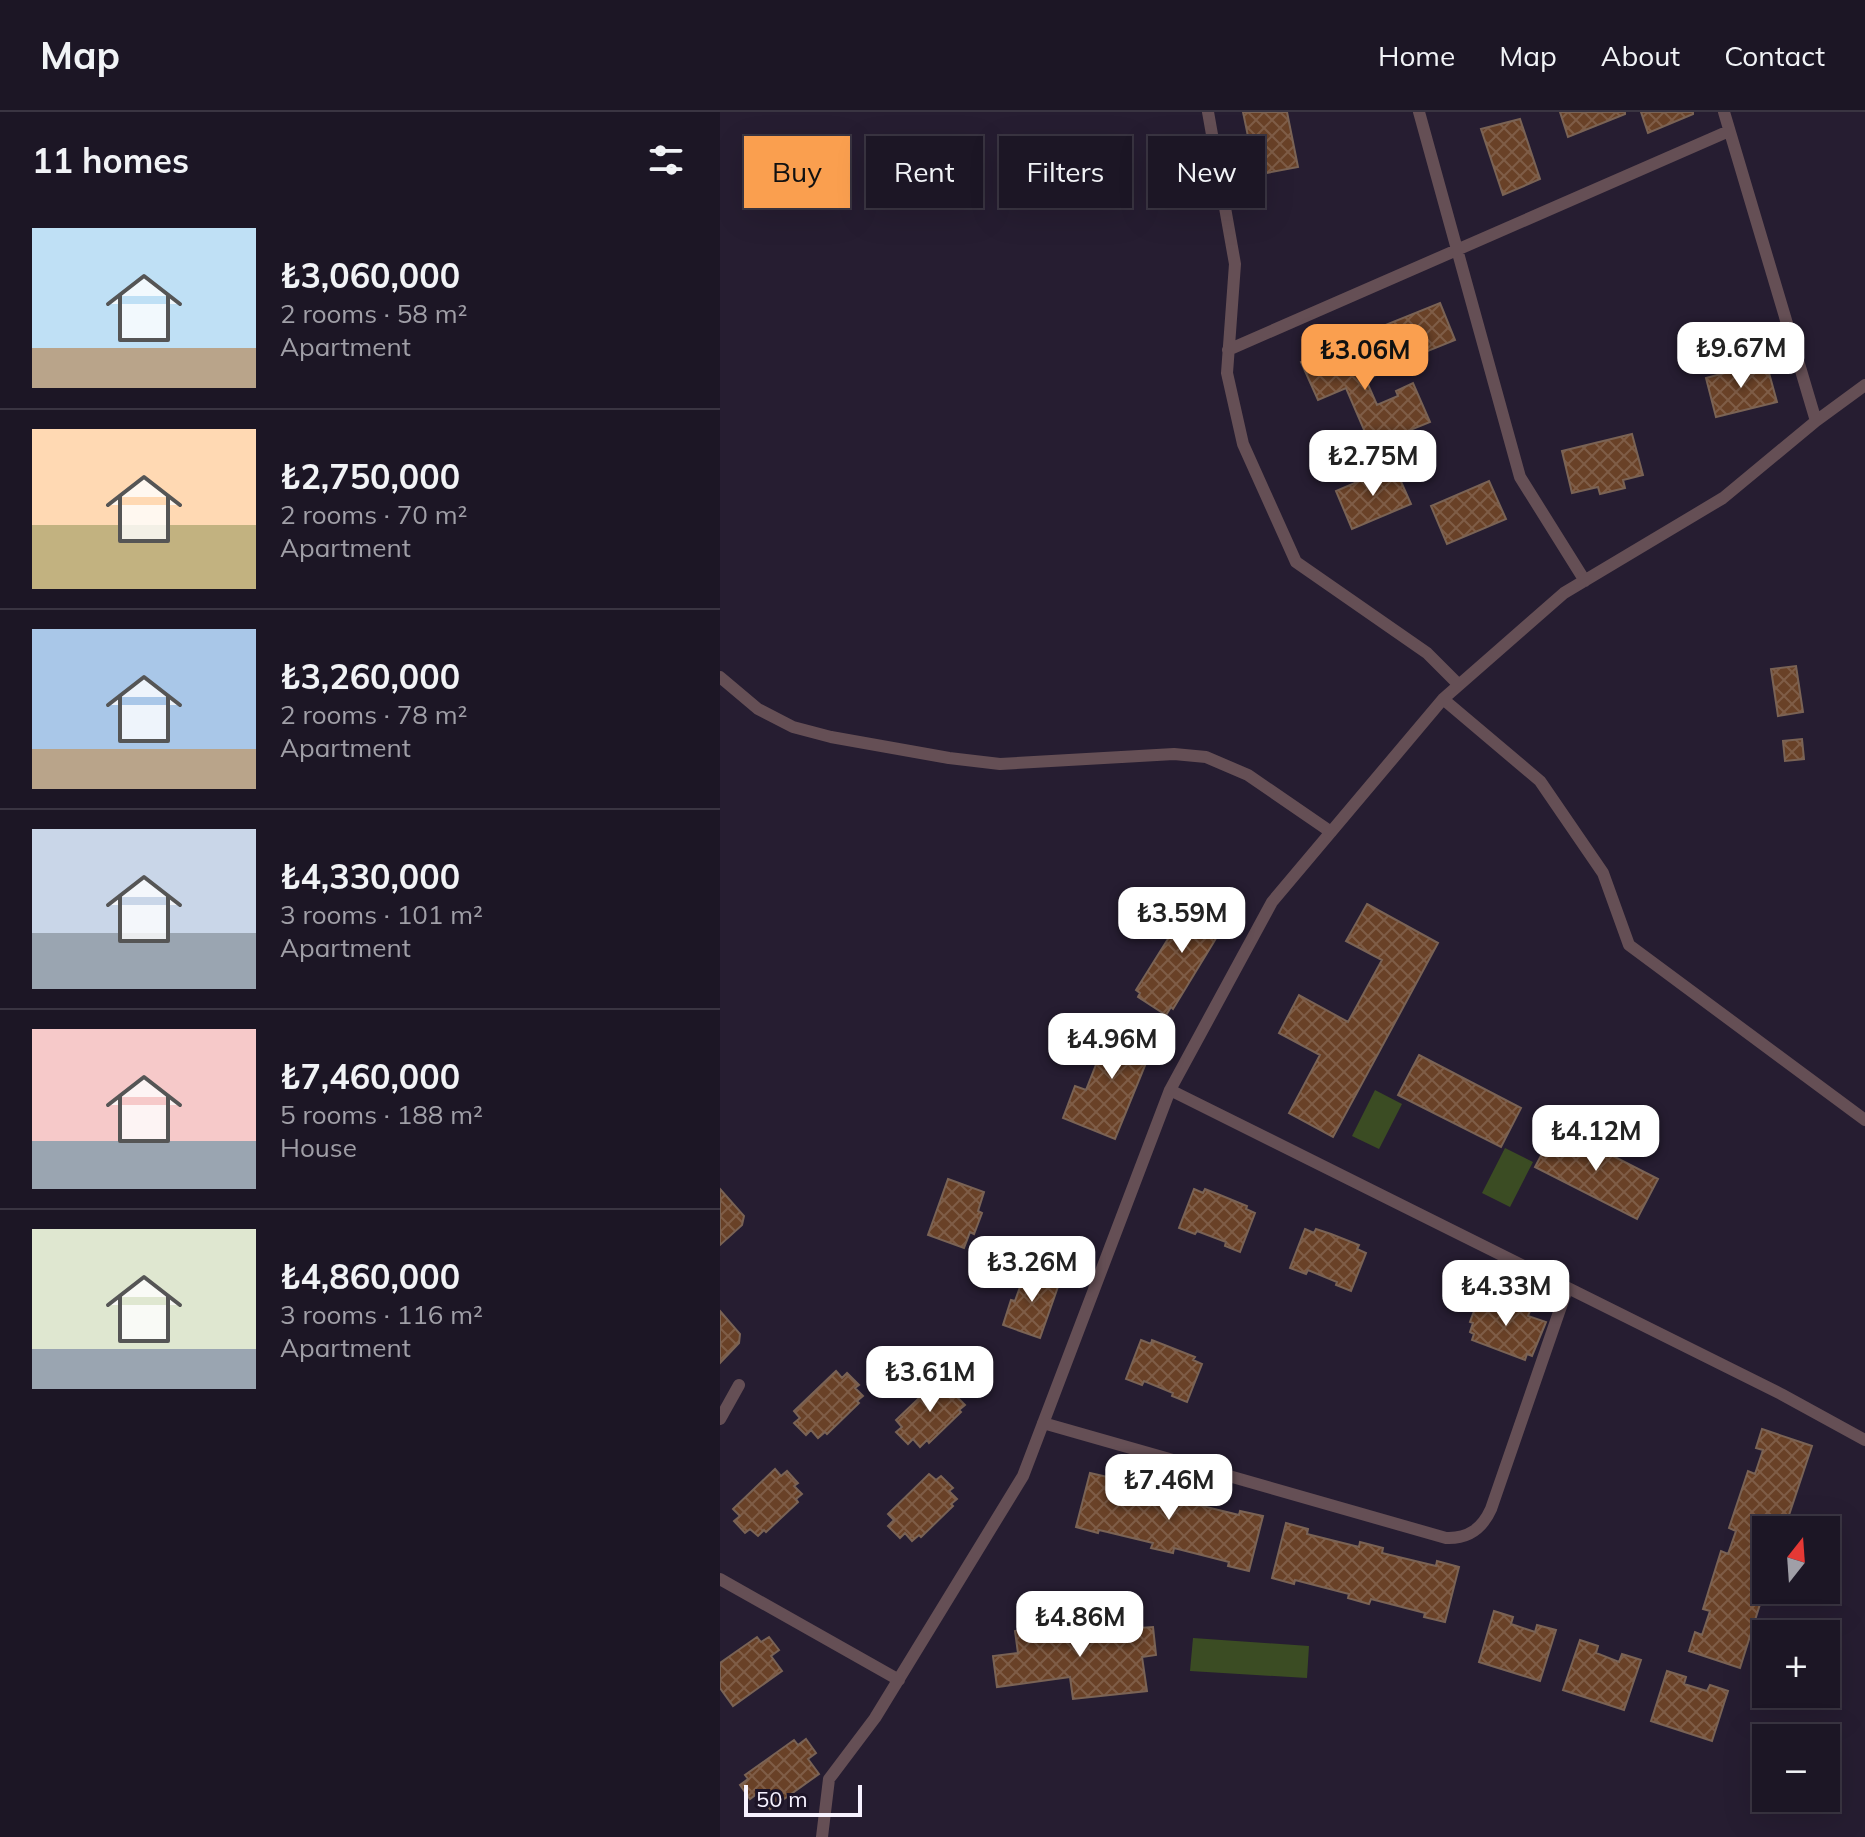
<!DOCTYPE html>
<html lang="en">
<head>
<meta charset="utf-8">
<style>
	body { margin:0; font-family:Mulish,sans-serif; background:#292332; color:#f1f3f6; height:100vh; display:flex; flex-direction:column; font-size:30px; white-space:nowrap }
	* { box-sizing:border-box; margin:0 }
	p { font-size:26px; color:#a09fa7 }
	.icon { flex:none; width:44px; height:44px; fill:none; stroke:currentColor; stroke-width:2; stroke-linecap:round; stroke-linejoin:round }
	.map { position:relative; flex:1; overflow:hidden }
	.sheet { display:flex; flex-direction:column; background:#1c1625; width:720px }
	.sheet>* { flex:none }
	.top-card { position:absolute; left:24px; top:24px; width:760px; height:72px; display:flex; gap:16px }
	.needle { width:52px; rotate:17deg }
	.controls { position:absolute; left:1032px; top:1404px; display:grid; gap:16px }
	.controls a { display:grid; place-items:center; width:88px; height:88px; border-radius:0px; background:#1c1625; box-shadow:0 8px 32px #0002,0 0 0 2px #3a3542; font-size:40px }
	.scale { position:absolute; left:24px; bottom:20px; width:118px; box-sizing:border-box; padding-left:8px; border:4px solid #f7f2ff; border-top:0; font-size:22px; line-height:28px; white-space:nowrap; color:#f7f2ff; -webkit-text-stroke:6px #1d1427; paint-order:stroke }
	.price { position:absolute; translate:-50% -68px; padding:0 18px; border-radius:16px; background:#fff; color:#222; font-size:26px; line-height:52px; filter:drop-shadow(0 2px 4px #0008) }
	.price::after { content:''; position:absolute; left:50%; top:48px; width:24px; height:18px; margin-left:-12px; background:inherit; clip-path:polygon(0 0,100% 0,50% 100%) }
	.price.active { background:#fa9f4f; color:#111 }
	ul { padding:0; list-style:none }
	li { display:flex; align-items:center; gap:24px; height:200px; padding:0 32px }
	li+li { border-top:2px solid #3a3542 }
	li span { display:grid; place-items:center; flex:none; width:224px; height:160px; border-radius:0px; color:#555 }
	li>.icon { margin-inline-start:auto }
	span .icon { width:96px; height:96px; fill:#fffc; stroke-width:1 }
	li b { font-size:34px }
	h2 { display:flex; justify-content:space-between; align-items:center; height:96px; padding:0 32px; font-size:34px }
	.tag { padding:0 28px; border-radius:0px; background:#1c1625; box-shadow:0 8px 32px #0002,0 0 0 2px #3a3542; font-size:28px; line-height:72px }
	.tag.active { background:#fa9f4f; color:#111 }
	header { display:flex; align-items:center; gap:48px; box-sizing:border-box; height:112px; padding:0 40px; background:#1c1625; border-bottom:2px solid #3a3542 }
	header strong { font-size:38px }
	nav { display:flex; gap:44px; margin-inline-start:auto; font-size:28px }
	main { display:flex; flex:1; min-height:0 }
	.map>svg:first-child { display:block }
	.green { fill:#3b4c23 }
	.building { fill:url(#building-cross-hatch); stroke:#7a6355; stroke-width:2 }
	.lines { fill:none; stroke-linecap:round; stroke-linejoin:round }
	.street { stroke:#654f55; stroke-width:12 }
</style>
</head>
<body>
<header>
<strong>Map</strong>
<nav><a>Home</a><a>Map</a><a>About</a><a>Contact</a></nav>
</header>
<main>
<section class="sheet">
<h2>11 homes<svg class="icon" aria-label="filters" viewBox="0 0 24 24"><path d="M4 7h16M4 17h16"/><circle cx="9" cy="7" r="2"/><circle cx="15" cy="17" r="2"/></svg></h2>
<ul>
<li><span style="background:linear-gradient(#bfe0f5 75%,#b9a48a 0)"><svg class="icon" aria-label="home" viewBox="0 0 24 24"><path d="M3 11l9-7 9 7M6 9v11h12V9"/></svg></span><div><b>₺3,060,000</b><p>2 rooms · 58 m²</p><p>Apartment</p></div></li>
<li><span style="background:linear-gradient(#ffd9b3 60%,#c2b280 0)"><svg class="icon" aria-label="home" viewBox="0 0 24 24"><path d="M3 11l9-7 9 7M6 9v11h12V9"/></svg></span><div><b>₺2,750,000</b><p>2 rooms · 70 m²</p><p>Apartment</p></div></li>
<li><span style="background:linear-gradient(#a9c7e8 75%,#b9a48a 0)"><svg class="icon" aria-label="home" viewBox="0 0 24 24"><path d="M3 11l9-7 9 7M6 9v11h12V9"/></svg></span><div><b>₺3,260,000</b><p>2 rooms · 78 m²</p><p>Apartment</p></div></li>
<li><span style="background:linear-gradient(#c9d6e8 65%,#9aa5b1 0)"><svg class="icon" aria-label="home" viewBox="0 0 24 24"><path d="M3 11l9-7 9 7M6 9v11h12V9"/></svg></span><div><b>₺4,330,000</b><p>3 rooms · 101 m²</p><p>Apartment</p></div></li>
<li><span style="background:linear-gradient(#f6c9c9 70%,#9aa5b1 0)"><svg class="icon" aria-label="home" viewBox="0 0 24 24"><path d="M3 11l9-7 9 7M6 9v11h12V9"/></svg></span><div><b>₺7,460,000</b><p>5 rooms · 188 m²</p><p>House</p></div></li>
<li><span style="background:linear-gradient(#dfe7d0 75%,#9aa5b1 0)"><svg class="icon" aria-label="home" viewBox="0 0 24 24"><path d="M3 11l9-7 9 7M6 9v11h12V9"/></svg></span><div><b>₺4,860,000</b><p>3 rooms · 116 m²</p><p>Apartment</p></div></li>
</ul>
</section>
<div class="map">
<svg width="1145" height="1725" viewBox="0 0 1145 1725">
	<defs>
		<pattern id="building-cross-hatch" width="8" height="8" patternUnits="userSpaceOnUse" patternTransform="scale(2)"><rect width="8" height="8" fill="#694127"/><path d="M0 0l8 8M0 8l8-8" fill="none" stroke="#7f5d47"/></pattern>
	</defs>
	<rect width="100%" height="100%" fill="#261d31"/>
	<path class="green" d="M 655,978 L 682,992 L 659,1037 L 632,1024 Z
		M 785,1036 L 813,1050 L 790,1095 L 762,1081 Z
		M 473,1526 L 589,1534 L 587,1566 L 470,1559 Z"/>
	<path class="building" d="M 523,0 L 567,0 L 578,55 L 536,63 Z
		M 840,0 L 905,0 L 905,2 L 848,25 Z
		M 921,0 L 973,0 L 973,2 L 928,21 Z
		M 800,7 L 820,67 L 783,83 L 761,17 Z
		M 720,191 L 735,228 L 678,251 L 663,214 Z
		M 640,225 L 656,263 L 646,268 L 657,293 L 678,284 L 676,279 L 693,271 L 710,310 L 651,334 L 626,276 L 598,288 L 581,250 Z
		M 1046,250 L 1057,290 L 996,305 L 986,266 Z
		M 912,322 L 923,363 L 903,368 L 905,376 L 880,382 L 878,375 L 852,381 L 842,339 Z
		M 674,354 L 691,392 L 632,417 L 616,379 Z
		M 769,369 L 786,407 L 727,432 L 711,394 Z
		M 1076,554 L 1083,600 L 1058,604 L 1051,557 Z
		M 1082,627 L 1084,647 L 1065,649 L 1063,629 Z
		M 480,783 L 509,801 L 504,809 L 506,810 L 453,897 L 451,895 L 446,903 L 418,885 L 420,881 L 416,878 L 473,787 L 477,789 Z
		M 647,792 L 718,831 L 613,1025 L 569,1001 L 600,943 L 559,921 L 579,883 L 628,910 L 662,848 L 626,829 Z
		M 394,907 L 437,924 L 395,1027 L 343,1006 L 355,974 L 366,978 Z
		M 699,943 L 801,996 L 781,1035 L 678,983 Z
		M 836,1015 L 938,1067 L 917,1107 L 815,1055 Z
		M 228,1067 L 264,1080 L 258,1099 L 262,1101 L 254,1122 L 250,1120 L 244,1136 L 208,1123 Z
		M 0,1077 L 24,1104 L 22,1113 L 0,1133 Z
		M 474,1077 L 483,1081 L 485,1077 L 500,1083 L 527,1094 L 526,1097 L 535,1101 L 520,1140 L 505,1134 L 506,1130 L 477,1119 L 475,1122 L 459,1116 Z
		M 585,1117 L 594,1121 L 596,1117 L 611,1122 L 639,1133 L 637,1137 L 646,1141 L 631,1179 L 616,1173 L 617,1170 L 588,1158 L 586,1162 L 570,1156 Z
		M 306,1158 L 340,1169 L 320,1226 L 283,1213 L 291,1188 L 295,1189 Z
		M 759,1186 L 782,1194 L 784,1190 L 810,1199 L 808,1204 L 826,1210 L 812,1244 L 807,1242 L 805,1248 L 752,1228 L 754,1222 L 750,1220 L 753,1211 L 750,1210 Z
		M 0,1199 L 20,1222 L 19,1231 L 0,1251 Z
		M 421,1228 L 431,1232 L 432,1228 L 447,1234 L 475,1245 L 473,1248 L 482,1252 L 467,1290 L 452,1284 L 453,1281 L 424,1269 L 422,1273 L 406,1267 Z
		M 116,1259 L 122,1266 L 127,1261 L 139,1273 L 135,1276 L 143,1284 L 137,1289 L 139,1291 L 107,1322 L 105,1320 L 98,1326 L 91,1318 L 86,1323 L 74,1311 L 80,1306 L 74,1299 Z
		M 218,1268 L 224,1275 L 229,1270 L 241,1282 L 237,1285 L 245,1293 L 239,1298 L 241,1300 L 209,1331 L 207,1328 L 200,1335 L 193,1327 L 188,1332 L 176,1320 L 182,1315 L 176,1308 Z
		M 1042,1317 L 1092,1334 L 1064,1418 L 1046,1418 L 1046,1473 L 1020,1556 L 969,1539 L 975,1520 L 982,1523 L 990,1499 L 983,1497 L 1001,1439 L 1008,1442 L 1016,1419 L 1009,1416 L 1028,1359 L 1035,1362 L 1043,1338 L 1036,1336 Z
		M 55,1357 L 61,1364 L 67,1359 L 78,1371 L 74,1374 L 82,1382 L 76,1387 L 78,1390 L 46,1420 L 44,1418 L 38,1424 L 30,1417 L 25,1421 L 14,1409 L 20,1404 L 13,1397 Z
		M 370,1361 L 392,1366 L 391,1371 L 443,1384 L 444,1379 L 467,1385 L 466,1390 L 519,1403 L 520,1399 L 543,1404 L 529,1459 L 508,1454 L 509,1450 L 454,1436 L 453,1441 L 431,1436 L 433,1431 L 379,1418 L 378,1421 L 356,1415 Z
		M 209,1362 L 216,1368 L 221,1364 L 233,1376 L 229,1379 L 237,1387 L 231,1392 L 233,1394 L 201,1425 L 199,1423 L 192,1429 L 185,1421 L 180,1426 L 168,1414 L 174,1408 L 168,1402 Z
		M 566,1411 L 588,1417 L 587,1422 L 639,1435 L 640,1430 L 663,1436 L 662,1441 L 716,1454 L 717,1449 L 739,1455 L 725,1510 L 704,1505 L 705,1501 L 651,1487 L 649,1492 L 628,1486 L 629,1482 L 575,1468 L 574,1472 L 552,1466 Z
		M 774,1499 L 793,1505 L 791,1512 L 815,1520 L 817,1513 L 836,1518 L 820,1569 L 759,1550 Z
		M 419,1512 L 419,1516 L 433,1515 L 436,1543 L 422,1545 L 427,1579 L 353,1587 L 350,1565 L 277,1575 L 273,1544 L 298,1541 L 295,1519 L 334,1514 L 336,1521 Z
		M 37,1525 L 41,1530 L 49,1525 L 59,1538 L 51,1544 L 62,1559 L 13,1594 L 0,1576 L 0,1551 Z
		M 860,1528 L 878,1534 L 876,1541 L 899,1550 L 902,1542 L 921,1548 L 904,1598 L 843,1578 Z
		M 947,1559 L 966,1565 L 964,1572 L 987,1579 L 990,1573 L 1008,1579 L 992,1629 L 931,1609 Z
		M 86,1627 L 96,1641 L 88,1647 L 99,1662 L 50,1697 L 38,1681 L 30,1687 L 20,1673 L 28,1667 L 25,1663 L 74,1628 L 78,1633 Z"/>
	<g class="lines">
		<path class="street" d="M 488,0 L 515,152 L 507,261 L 523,332 L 576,450 L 707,541 L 739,573
			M 699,0 L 800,365 L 865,469
			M 1004,0 L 1096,309
			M 508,238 L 1009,19
			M 0,565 L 38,597 L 73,615 L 111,625 L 229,646 L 280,652 L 454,642 L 486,645 L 528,663 L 611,720
			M 723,587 L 820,669 L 883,761 L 909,833 L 1145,1008
			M 450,978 L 1061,1282 L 1145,1328
			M 0,1307 L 19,1273
			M 323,1311 L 726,1426 C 748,1427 762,1417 771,1397 L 847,1177
			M 0,1467 L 179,1568
			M 102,1725 L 109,1667 L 155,1606 L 303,1364 L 450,978 L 552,790 L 723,587 L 844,481 L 1003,386 L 1096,309 L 1145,273"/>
	</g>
</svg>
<div class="controls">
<a><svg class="needle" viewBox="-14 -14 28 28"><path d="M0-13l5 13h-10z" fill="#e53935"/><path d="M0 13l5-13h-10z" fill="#a09fa7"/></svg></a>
<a>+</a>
<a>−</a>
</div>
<div class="scale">50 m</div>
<b class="price" style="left:1021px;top:278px">₺9.67M</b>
<b class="price active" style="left:645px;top:280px">₺3.06M</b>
<b class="price" style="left:653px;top:386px">₺2.75M</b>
<b class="price" style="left:462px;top:843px">₺3.59M</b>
<b class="price" style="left:392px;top:969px">₺4.96M</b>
<b class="price" style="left:876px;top:1061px">₺4.12M</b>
<b class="price" style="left:312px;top:1192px">₺3.26M</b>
<b class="price" style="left:786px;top:1216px">₺4.33M</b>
<b class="price" style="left:210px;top:1302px">₺3.61M</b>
<b class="price" style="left:449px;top:1410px">₺7.46M</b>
<b class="price" style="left:360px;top:1547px">₺4.86M</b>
<div class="top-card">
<a class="tag active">Buy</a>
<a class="tag">Rent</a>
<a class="tag">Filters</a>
<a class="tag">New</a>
</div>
</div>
</main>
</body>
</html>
